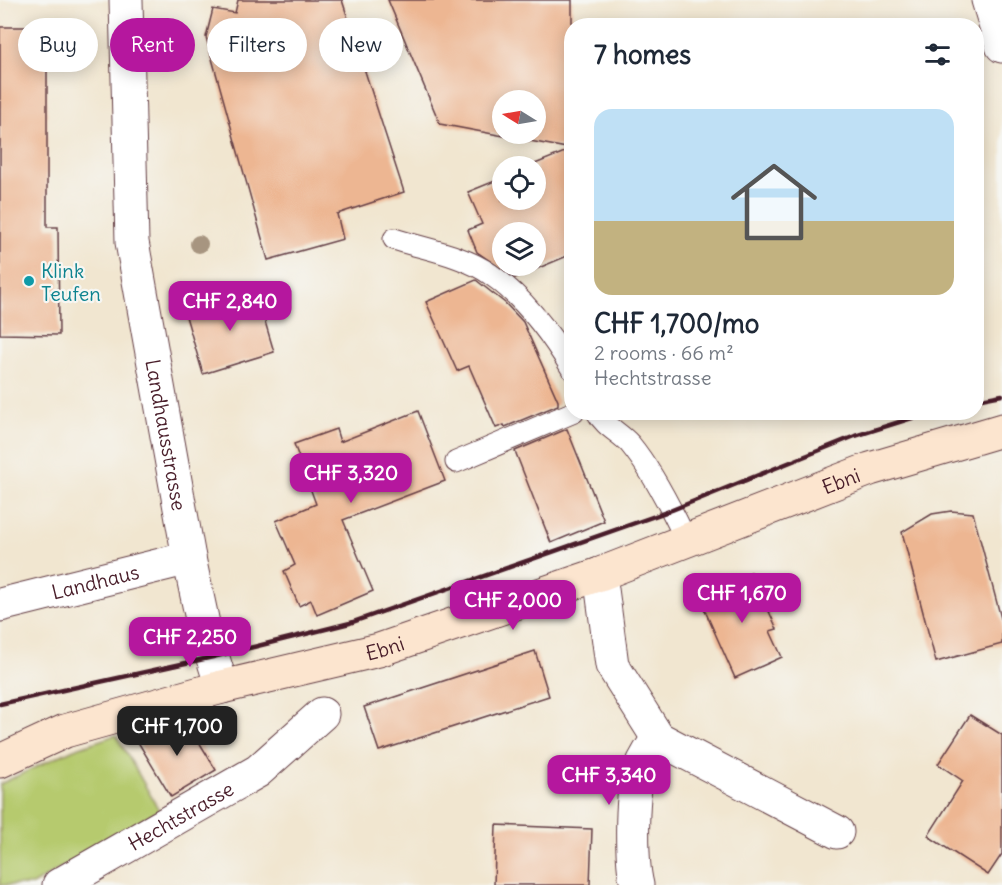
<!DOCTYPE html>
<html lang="en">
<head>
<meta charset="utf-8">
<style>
	body { margin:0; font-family:Delius,sans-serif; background:#f6f6f7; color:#1f2937; height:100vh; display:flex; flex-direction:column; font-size:22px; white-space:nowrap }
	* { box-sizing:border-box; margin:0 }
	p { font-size:20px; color:#747a83 }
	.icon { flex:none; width:33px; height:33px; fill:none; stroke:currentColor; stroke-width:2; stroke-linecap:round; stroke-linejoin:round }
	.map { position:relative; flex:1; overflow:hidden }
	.sheet { position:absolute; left:564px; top:18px; width:420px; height:402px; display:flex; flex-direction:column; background:#fff; border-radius:24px; box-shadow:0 3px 15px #0003 }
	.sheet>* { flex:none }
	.top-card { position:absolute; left:18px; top:18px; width:456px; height:54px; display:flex; gap:12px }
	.needle { width:39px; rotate:281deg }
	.tools { position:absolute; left:492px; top:90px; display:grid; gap:12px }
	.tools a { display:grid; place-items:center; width:54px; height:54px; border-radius:50%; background:#fff; box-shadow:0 3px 15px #0003; font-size:30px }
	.price { position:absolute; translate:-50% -51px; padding:0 14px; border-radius:12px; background:#b5179e; color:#fff; font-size:20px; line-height:39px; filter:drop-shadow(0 2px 3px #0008) }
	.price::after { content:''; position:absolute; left:50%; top:36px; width:18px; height:14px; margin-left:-9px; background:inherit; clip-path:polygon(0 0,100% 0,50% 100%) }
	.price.on { background:#222; color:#fff }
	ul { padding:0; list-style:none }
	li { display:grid; align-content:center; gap:12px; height:318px; padding:0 30px }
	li+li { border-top:2px solid #e0e1e3 }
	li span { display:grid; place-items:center; height:186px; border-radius:18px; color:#555 }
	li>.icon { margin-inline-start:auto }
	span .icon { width:108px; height:108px; fill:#fffc; stroke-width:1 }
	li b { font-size:26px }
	h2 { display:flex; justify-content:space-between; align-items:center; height:72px; padding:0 30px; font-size:26px }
	.tag { padding:0 21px; border-radius:27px; background:#fff; box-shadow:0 3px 15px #0003; font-size:21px; line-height:54px }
	.tag.on { background:#b5179e; color:#fff }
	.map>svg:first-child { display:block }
	.green { fill:#b6ca6e; stroke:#80744c; stroke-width:1.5 }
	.building { fill:#edb692; fill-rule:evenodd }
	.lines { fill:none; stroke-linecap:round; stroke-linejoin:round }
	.service-casing { stroke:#633d44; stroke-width:23 }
	.minor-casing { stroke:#633d44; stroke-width:35 }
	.secondary-casing { stroke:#633d44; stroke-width:35 }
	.service { stroke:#fff; stroke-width:21 }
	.minor { stroke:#fff; stroke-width:33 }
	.secondary { stroke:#fce5cf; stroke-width:33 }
	.rail { stroke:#4a1f2b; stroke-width:4.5 }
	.tree { fill:#a79580 }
	.culture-dot { fill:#0f9aa8; stroke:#f6f6f2; stroke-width:2 }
	.labels { text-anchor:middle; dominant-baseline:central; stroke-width:4.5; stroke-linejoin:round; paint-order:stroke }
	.culture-label { font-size:20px; fill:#0d838f; stroke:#f6f6f2; text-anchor:start }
	.street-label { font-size:20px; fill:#4a1f2b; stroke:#f6f6f2 }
</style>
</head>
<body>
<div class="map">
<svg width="1002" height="885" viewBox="0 0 1002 885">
	<rect width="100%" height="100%" fill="#f6f6f2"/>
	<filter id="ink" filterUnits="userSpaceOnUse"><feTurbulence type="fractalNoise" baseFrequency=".0167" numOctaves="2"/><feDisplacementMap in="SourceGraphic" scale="12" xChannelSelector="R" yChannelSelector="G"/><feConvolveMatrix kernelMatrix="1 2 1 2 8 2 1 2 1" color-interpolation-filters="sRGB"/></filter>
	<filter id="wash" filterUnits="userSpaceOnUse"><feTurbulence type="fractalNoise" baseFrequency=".008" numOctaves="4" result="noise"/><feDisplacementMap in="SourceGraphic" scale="24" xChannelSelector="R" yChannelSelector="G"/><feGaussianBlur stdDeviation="1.35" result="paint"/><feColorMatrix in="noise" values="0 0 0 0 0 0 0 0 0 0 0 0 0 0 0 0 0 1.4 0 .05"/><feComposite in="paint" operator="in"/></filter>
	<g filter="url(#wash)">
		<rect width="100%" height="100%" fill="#f1e6d0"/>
		<path class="green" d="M 116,735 L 159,810 L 32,885 L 0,885 L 0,784 L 74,749 Z"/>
		<g id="blocks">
			<path class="building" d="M 238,0 L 342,0 L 404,192 L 337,214 L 343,239 L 268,260 L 206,37 L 213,9 L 235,13 Z
				M 388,0 L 572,0 L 572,149 L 440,124 ZM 502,100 L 536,100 L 536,134 L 502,134 Z
				M 0,27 L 47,27 L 47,227 L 58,227 L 59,335 L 0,334 Z
				M 572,149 L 572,254 L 515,278 L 477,252 L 468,230 L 482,224 L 468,192 L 502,178 L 502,200 L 536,200 L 536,166 L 530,166 ZM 502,232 L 536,232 L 536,266 L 502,266 Z
				M 476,280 L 505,303 L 523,322 L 558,401 L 558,405 L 505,427 L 504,425 L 496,428 L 469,366 L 457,371 L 426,302 Z
				M 256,291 L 274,352 L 203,374 L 185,313 Z
				M 418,411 L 445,481 L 343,520 L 373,591 L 317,615 L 311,600 L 299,606 L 284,571 L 295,565 L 276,521 L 316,504 L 294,444 L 336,429 L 340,442 Z
				M 567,429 L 604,521 L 551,543 L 515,451 Z
				M 951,511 L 973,513 L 1002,622 L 1002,644 L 936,662 L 902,532 L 932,514 Z
				M 751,572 L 777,629 L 770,631 L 782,657 L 735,678 L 698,595 Z
				M 535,651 L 549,696 L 379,751 L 364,707 Z
				M 970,715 L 1002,735 L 1002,854 L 988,875 L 928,836 L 963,781 L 938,764 Z
				M 184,717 L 216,770 L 171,797 L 138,742 Z
				M 496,825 L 592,829 L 590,885 L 494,885 Z"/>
		</g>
	</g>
	<g filter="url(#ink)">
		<use href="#blocks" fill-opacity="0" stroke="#633d44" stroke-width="1.5"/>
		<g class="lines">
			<g class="service-casing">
				<path id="service" d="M 394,239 C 424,249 464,255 490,274 C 524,297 551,334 572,369
					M 597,412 C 605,427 619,432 630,444 C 653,472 671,508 686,540
					M 456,462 L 574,412"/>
			</g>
			<g class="minor-casing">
				<g id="minor">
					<path id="s1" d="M 126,0 L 132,242 L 189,558 L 205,633 L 222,687"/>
					<path d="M 988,0 L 1002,46"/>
					<path d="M 600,574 L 612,665 L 658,738 L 837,832"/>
					<path id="s2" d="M 0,605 L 189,558"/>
					<path id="s3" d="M 59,885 L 258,771 L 322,714"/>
					<path d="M 637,885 C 631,861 631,798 638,775 C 642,762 651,749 658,738"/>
				</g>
			</g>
			<g class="secondary-casing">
				<g id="secondary">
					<path id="s4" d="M 0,761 L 65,731 L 222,687 L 379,650 L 600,574 L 870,469 L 1002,430"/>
				</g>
			</g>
			<use href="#service" class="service"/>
			<use href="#minor" class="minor"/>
			<use href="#secondary" class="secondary"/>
			<path class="rail" d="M 976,400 L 1002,395
				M 0,704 L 213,657 L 350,623 L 672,510 L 855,436 L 931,412"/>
		</g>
		<circle class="tree" cx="199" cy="244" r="9"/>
	</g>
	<circle class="culture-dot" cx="29" cy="281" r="6"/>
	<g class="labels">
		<g class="culture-label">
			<text x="41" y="270">Klink<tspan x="41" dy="23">Teufen</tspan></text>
		</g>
		<g class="street-label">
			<text stroke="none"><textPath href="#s1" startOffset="438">Landhausstrasse</textPath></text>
			<text stroke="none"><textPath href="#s4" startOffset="888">Ebni</textPath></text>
			<text stroke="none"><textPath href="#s2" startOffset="98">Landhaus</textPath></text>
			<text stroke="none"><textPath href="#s4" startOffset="402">Ebni</textPath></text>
			<text stroke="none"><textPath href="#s3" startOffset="140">Hechtstrasse</textPath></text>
		</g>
	</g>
</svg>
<div class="tools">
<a><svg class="needle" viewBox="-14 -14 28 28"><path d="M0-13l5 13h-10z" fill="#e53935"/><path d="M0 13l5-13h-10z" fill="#747a83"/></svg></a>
<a><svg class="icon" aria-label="locate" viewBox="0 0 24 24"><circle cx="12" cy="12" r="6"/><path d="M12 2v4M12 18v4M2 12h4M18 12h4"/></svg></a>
<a><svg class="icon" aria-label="layers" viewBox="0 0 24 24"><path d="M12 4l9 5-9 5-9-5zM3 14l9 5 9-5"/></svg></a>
</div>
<b class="price" style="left:230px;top:332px">CHF 2,840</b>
<b class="price" style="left:351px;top:504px">CHF 3,320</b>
<b class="price" style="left:742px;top:624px">CHF 1,670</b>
<b class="price" style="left:513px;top:631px">CHF 2,000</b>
<b class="price" style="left:190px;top:668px">CHF 2,250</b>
<b class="price on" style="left:177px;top:757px">CHF 1,700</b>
<b class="price" style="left:609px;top:806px">CHF 3,340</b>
<div class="top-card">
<a class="tag">Buy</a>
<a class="tag on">Rent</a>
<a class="tag">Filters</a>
<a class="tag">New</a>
</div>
<section class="sheet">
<h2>7 homes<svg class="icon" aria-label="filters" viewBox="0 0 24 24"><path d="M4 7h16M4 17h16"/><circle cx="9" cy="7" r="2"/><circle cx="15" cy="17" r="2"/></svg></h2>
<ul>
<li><span style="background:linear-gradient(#bfe0f5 60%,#c2b280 0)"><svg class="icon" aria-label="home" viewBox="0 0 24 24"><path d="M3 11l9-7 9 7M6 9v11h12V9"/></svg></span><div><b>CHF 1,700/mo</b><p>2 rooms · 66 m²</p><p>Hechtstrasse</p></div></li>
</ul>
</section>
</div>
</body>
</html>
